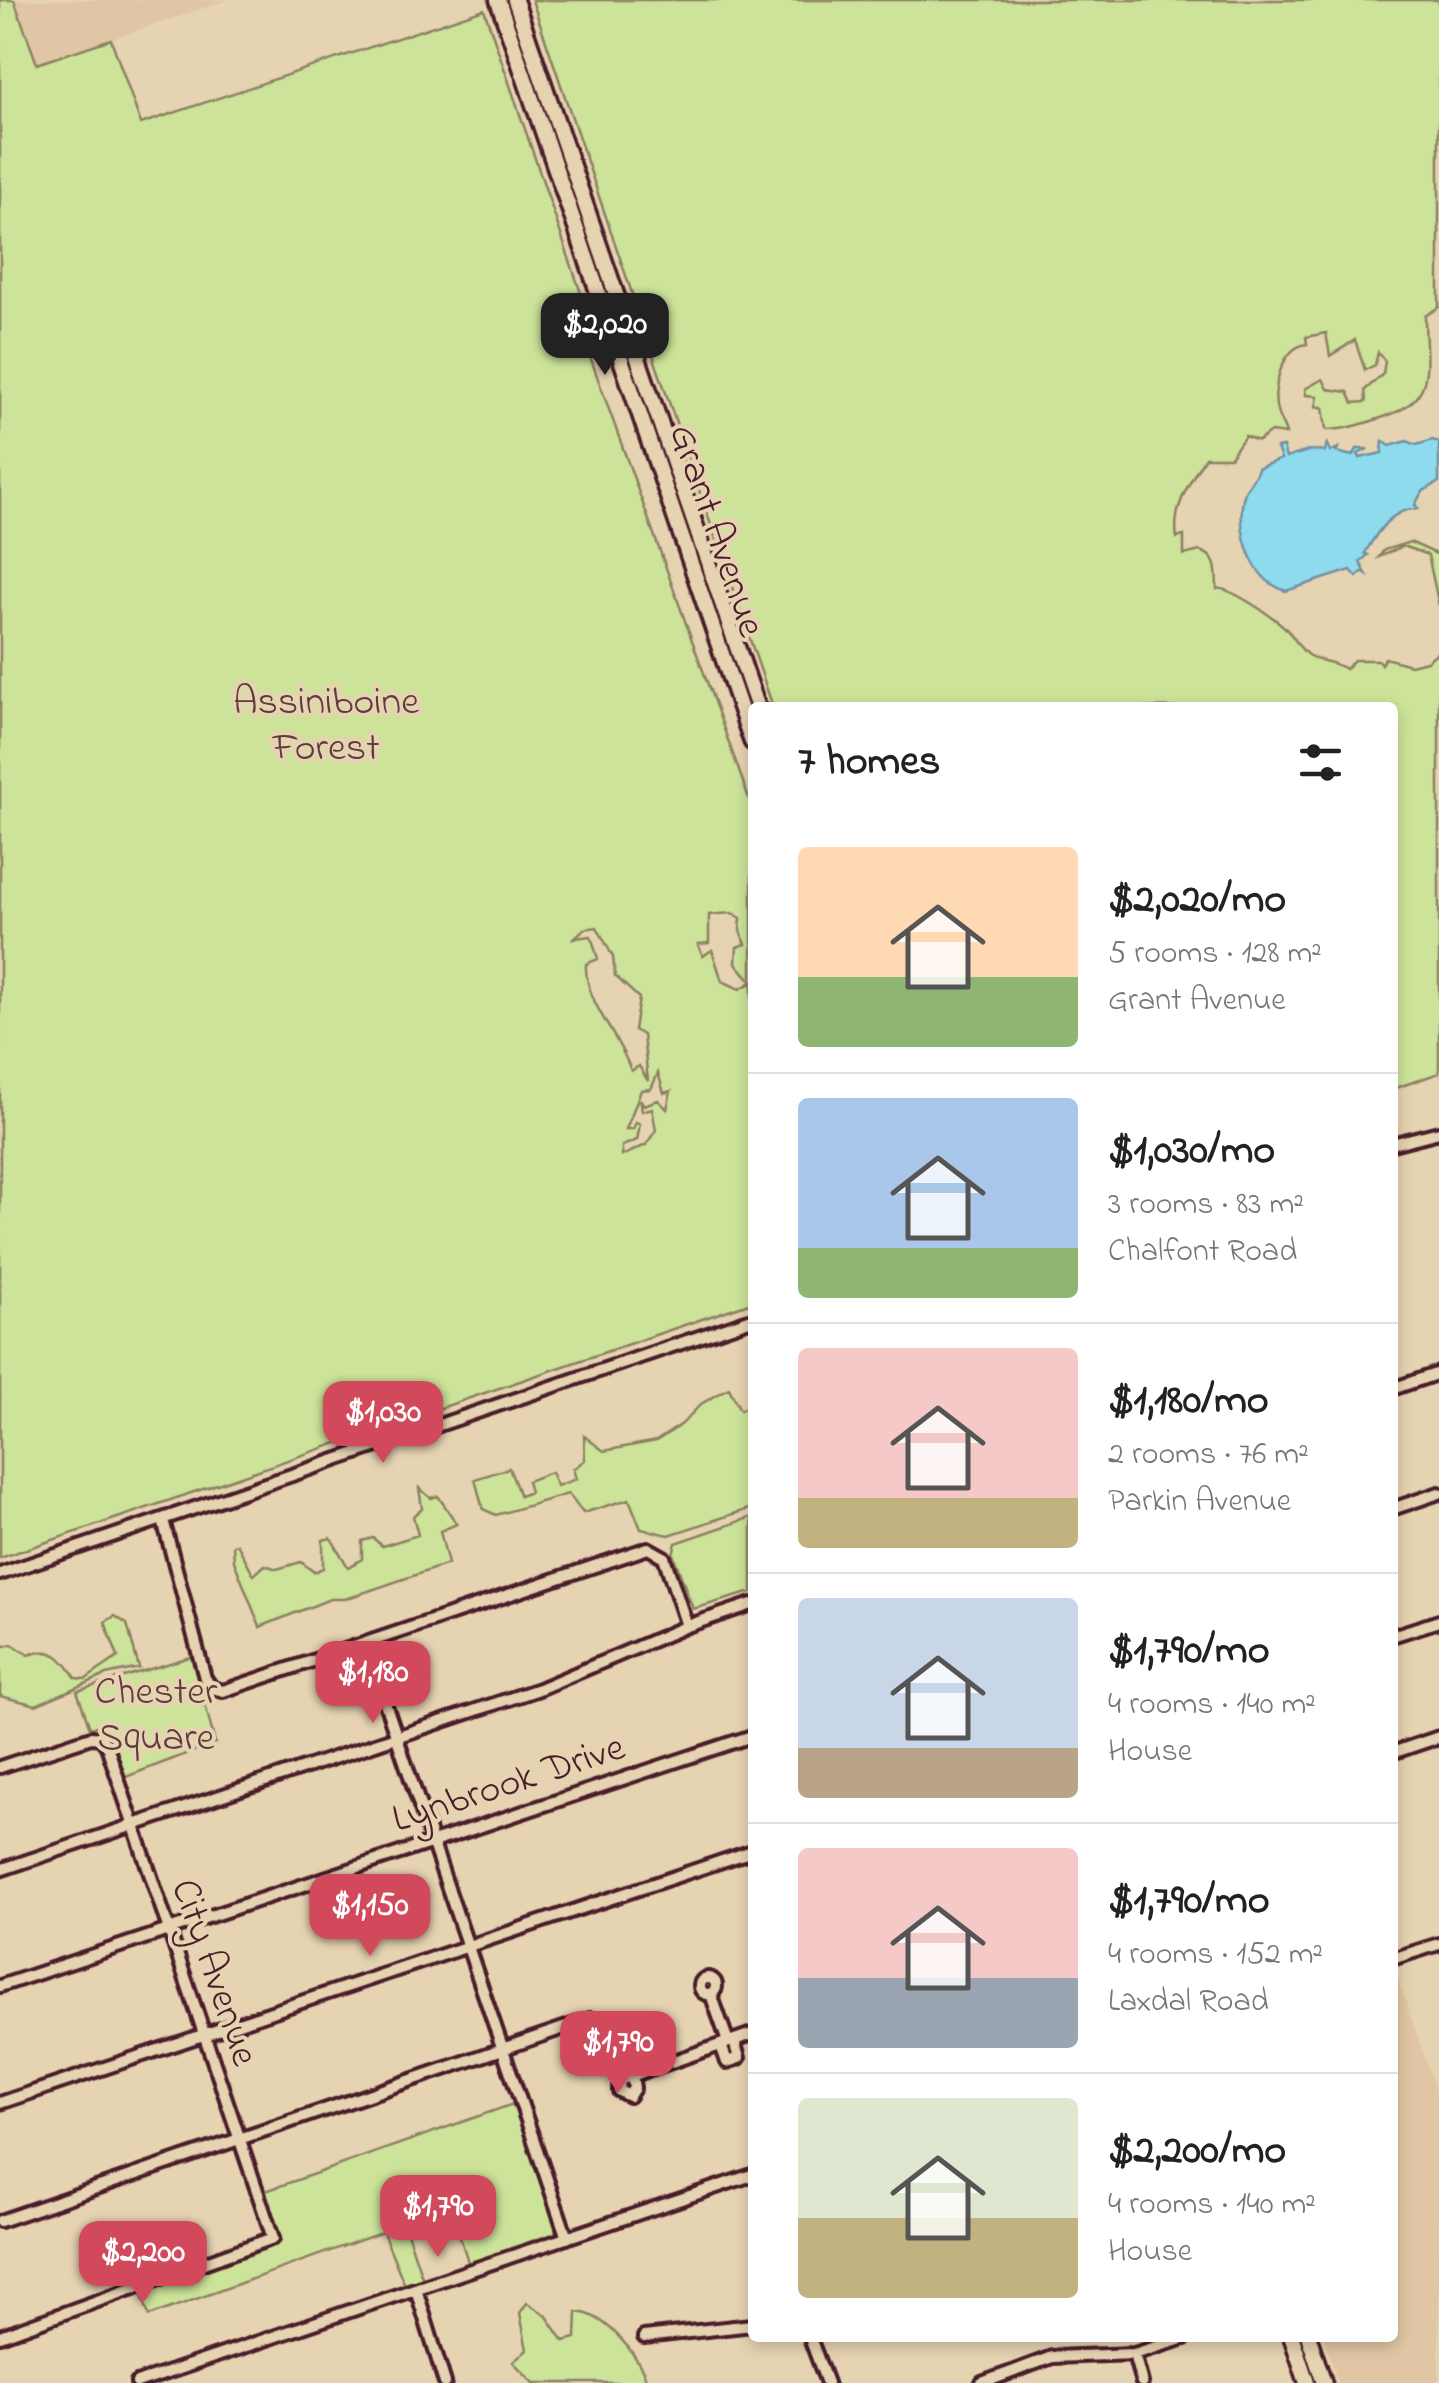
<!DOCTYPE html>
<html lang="en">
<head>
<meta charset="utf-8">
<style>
	body { margin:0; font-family:"Indie Flower",sans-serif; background:#f6f6f6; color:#222; height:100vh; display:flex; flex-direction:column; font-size:38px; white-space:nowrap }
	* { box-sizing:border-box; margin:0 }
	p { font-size:32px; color:#767676 }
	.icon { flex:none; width:55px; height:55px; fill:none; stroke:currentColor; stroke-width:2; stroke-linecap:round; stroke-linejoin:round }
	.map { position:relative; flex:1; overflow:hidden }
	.panel { position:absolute; left:748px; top:702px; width:650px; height:1640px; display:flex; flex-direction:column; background:#fff; border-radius:10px; box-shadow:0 5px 15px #0003 }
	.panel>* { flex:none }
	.price { position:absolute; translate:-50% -85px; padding:0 22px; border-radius:20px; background:#d1495b; color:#fff; font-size:32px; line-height:65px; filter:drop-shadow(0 2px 5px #0008) }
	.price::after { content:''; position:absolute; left:50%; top:60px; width:30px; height:22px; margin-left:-15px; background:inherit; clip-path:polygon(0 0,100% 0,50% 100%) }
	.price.on { background:#222; color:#fff }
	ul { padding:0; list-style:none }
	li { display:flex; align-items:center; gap:30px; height:250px; padding:0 50px }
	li+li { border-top:2px solid #e0e0e0 }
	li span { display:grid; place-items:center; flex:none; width:280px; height:200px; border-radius:10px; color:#555 }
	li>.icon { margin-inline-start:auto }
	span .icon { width:120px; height:120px; fill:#fffc; stroke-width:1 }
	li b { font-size:42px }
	h2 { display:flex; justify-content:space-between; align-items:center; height:120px; padding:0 50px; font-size:42px }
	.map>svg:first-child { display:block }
	.built { fill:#e0c6a4 }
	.green { fill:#cce399; stroke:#8b8162; stroke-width:2.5; fill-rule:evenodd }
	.water { fill:#8edbee; stroke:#7390a0; stroke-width:2.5 }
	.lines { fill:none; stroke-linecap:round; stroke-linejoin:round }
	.minor-casing { stroke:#4a1f2b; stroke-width:18 }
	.major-casing { stroke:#4a1f2b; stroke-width:21 }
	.minor { stroke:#e6d3b1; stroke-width:10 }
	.major { stroke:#e6d3b1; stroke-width:14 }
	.labels { text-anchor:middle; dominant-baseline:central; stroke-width:8; stroke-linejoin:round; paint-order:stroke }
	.street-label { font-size:40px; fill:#4a1f2b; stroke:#e6d3b1 }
	.park-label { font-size:40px; fill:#5e3c3c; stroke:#e6d3b1 }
</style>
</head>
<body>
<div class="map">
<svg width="1439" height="2383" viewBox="0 0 1439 2383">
	<rect width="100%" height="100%" fill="#e6d3b1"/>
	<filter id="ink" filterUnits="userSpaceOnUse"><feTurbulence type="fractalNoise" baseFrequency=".01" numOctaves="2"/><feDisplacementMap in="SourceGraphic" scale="20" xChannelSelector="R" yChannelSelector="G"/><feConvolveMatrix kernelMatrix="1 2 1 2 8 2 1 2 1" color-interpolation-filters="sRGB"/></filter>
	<g filter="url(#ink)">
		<path class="built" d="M 14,0 L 228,0 L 36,64 Z
			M 1395,1970 L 1439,2100 L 1439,2383 L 1338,2383 L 1324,2338 L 1392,2338 Z"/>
		<path class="green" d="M 0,0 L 14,0 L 37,64 L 111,39 L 141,124 L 484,9 L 582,296 L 570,301 L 752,807 L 752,1302 L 0,1558 ZM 732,913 L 741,918 L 740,931 L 746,944 L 737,947 L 736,963 L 752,982 L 740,989 L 722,981 L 712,950 L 703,956 L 698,944 L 709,943 L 709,915 ZM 597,927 L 613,957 L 615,976 L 639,998 L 634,1030 L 643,1035 L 648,1081 L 639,1066 L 631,1071 C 619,1034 584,1002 586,964 L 598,959 L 591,936 L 574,938 L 584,929 ZM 658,1073 L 664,1093 L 671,1091 L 667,1109 L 658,1100 L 644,1105 L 640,1099 L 642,1111 L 652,1108 L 656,1130 L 646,1145 L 622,1156 L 622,1146 L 637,1140 L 640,1124 L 636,1122 L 633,1129 L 626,1129 L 641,1090 L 651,1089 Z
			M 532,0 L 1439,0 L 1439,307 L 1425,316 C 1425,367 1439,400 1381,418 C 1363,424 1344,430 1326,430 L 1323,407 L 1316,407 L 1318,396 L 1306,395 L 1305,389 L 1323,379 L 1328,389 L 1348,392 L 1353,403 L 1366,402 L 1365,390 L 1383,374 L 1385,361 L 1378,352 L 1375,365 L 1365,370 L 1355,340 L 1330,356 L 1326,333 L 1306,337 L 1307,344 C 1282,347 1271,389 1277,411 C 1279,421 1284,425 1286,434 L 1271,432 L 1258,441 L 1245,436 L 1230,457 L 1205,457 C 1189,483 1172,508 1177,538 L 1184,536 L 1184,555 L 1200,551 C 1219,556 1216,574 1217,589 C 1226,585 1278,619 1288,631 C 1295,638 1300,650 1308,655 C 1320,663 1333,660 1345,669 L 1354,660 L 1378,660 L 1381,664 L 1385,658 L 1410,665 L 1427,661 L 1439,651 L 1439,1073 L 1393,1089 L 1392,708 L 773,707 Z
			M 1410,542 L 1439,555 L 1439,606 L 1428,555 L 1403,546 L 1379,557 L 1384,550 Z
			M 729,1388 L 740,1410 L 752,1405 L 752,1508 L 669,1535 L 641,1529 L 629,1499 L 583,1513 L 568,1494 L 496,1515 L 483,1509 L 475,1479 L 509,1468 L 520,1496 L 530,1492 L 527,1481 L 551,1472 L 557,1486 L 576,1479 L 573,1469 L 585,1460 L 584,1436 L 604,1451 L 656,1441 L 682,1424 L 701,1404 Z
			M 419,1488 L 431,1498 L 438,1496 L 457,1524 L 440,1531 L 448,1564 L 345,1599 L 330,1599 L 260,1627 L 234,1561 L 233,1545 L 237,1544 L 254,1575 L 265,1565 L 277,1569 L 301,1562 L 314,1572 L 323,1568 L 323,1540 L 331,1538 L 348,1567 L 362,1559 L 362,1541 L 373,1538 L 382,1546 L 418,1535 L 413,1516 L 422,1508 Z
			M 752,1517 L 752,1592 L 693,1609 L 673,1554 L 676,1543 Z
			M 115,1616 L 127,1624 L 139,1668 L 106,1675 L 36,1705 L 0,1696 L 0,1647 L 12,1644 L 29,1655 C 54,1645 64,1660 76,1678 L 86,1679 L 118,1657 L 105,1622 Z
			M 193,1656 L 203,1692 L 211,1699 L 204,1700 L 215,1743 L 123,1778 L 106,1723 L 90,1728 L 77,1691 Z
			M 513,2104 L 557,2228 L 552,2238 L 469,2265 L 452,2212 L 406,2229 L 424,2283 L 406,2288 L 383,2232 L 149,2316 L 140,2290 L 276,2239 L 260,2193 Z
			M 527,2303 L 546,2315 L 564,2341 L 576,2338 L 577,2312 C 605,2314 637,2352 648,2383 L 534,2383 L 513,2362 L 527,2350 L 520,2313 Z"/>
		<path class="water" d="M 1432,440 L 1439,442 L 1439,482 L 1422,492 L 1415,505 L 1418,508 C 1391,509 1377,532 1365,553 L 1368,555 L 1360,562 L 1367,575 L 1362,572 L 1357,577 L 1351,570 L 1286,591 C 1247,579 1236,522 1244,495 C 1247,484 1256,478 1258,468 L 1281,459 L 1277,448 L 1283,447 L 1286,458 L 1311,450 L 1325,452 L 1327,442 L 1330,452 L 1338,448 L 1336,452 L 1353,456 L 1357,449 L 1368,449 L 1358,454 L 1360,458 L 1382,453 L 1383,441 L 1390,446 L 1407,441 L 1417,445 Z"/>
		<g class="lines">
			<g class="minor-casing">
				<path id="minor" d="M 1392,1144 L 1439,1132
					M 1392,1389 L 1439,1373
					M 1392,1509 L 1439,1493
					M 163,1520 L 205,1678 L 212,1688 L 223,1691 L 648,1548 L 664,1557 L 687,1626
					M 0,1574 L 752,1319
					M 1392,1636 L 1439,1621
					M 365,1644 L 567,2238
					M 1392,1753 L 1439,1737
					M 0,1767 L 91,1737 L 101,1738 L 107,1746 L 273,2238 L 0,2336
					M 0,1870 L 539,1689 L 687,1626 L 752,1604
					M 1392,1959 L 1439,1944
					M700 1986a8 8 0 1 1 16 0a8 8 0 1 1-16 0Z
					M 0,1986 L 752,1736
					M 711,1994 L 728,2042
					M 721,2045 L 727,2062 L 739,2058 L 734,2041
					M 620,2076 L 619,2091 L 629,2096 L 634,2088 L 632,2075
					M 0,2103 L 752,1851
					M 0,2221 L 590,2019 L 603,2026 L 625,2078 L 752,2034
					M 416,2289 L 445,2383
					M 644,2337 L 752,2325
					M 810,2338 L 827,2383
					M 1134,2354 L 1142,2383
					M 137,2383 L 752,2175
					M 982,2383 L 1052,2357 L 1134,2354 L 1185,2338"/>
			</g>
			<g class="major-casing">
				<path id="major" d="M 498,0 L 752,742
					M 515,0 L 758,708
					M 1292,2338 L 1307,2383
					M 1309,2338 L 1324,2383"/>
			</g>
			<use href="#minor" class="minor"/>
			<use href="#major" class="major"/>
		</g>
	</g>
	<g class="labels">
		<g class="street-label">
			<text transform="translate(715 531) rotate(71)">Grant Avenue</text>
			<text transform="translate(509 1785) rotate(-18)">Lynbrook Drive</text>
			<text transform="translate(213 1973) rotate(71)">City Avenue</text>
		</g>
		<g class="park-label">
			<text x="326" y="703">Assiniboine<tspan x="326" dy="46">Forest</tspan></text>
			<text x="156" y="1693">Chester<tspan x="156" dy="46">Square</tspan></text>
		</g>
	</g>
</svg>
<b class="price on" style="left:605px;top:378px">$2,020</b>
<b class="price" style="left:383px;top:1466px">$1,030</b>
<b class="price" style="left:373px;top:1726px">$1,180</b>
<b class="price" style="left:370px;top:1959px">$1,150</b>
<b class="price" style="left:618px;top:2096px">$1,790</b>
<b class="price" style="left:438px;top:2260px">$1,790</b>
<b class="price" style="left:143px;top:2306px">$2,200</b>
<section class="panel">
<h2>7 homes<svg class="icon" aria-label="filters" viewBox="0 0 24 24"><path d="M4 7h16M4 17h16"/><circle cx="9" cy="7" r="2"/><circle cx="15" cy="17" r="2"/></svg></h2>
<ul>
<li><span style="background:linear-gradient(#ffd9b3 65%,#8fb573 0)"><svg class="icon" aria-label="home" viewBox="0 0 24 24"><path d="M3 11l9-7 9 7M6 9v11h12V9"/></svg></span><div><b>$2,020/mo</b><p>5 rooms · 128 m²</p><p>Grant Avenue</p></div></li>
<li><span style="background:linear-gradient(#a9c7e8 75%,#8fb573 0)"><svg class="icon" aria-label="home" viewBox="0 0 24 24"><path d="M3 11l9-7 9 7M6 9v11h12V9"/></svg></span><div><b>$1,030/mo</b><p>3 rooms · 83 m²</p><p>Chalfont Road</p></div></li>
<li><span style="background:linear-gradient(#f6c9c9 75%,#c2b280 0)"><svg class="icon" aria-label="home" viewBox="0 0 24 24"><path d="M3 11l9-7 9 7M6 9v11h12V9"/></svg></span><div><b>$1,180/mo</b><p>2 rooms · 76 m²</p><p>Parkin Avenue</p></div></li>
<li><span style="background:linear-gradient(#c9d6e8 75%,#b9a48a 0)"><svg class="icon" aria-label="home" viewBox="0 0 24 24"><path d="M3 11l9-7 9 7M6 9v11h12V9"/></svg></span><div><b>$1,790/mo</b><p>4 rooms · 140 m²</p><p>House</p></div></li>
<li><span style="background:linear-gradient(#f6c9c9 65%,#9aa5b1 0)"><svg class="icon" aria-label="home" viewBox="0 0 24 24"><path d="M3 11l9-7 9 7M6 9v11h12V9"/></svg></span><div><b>$1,790/mo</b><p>4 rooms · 152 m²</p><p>Laxdal Road</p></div></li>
<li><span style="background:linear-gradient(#dfe7d0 60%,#c2b280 0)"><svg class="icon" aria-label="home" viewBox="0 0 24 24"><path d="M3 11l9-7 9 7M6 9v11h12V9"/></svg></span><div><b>$2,200/mo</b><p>4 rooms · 140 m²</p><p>House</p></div></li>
</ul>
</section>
</div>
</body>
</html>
